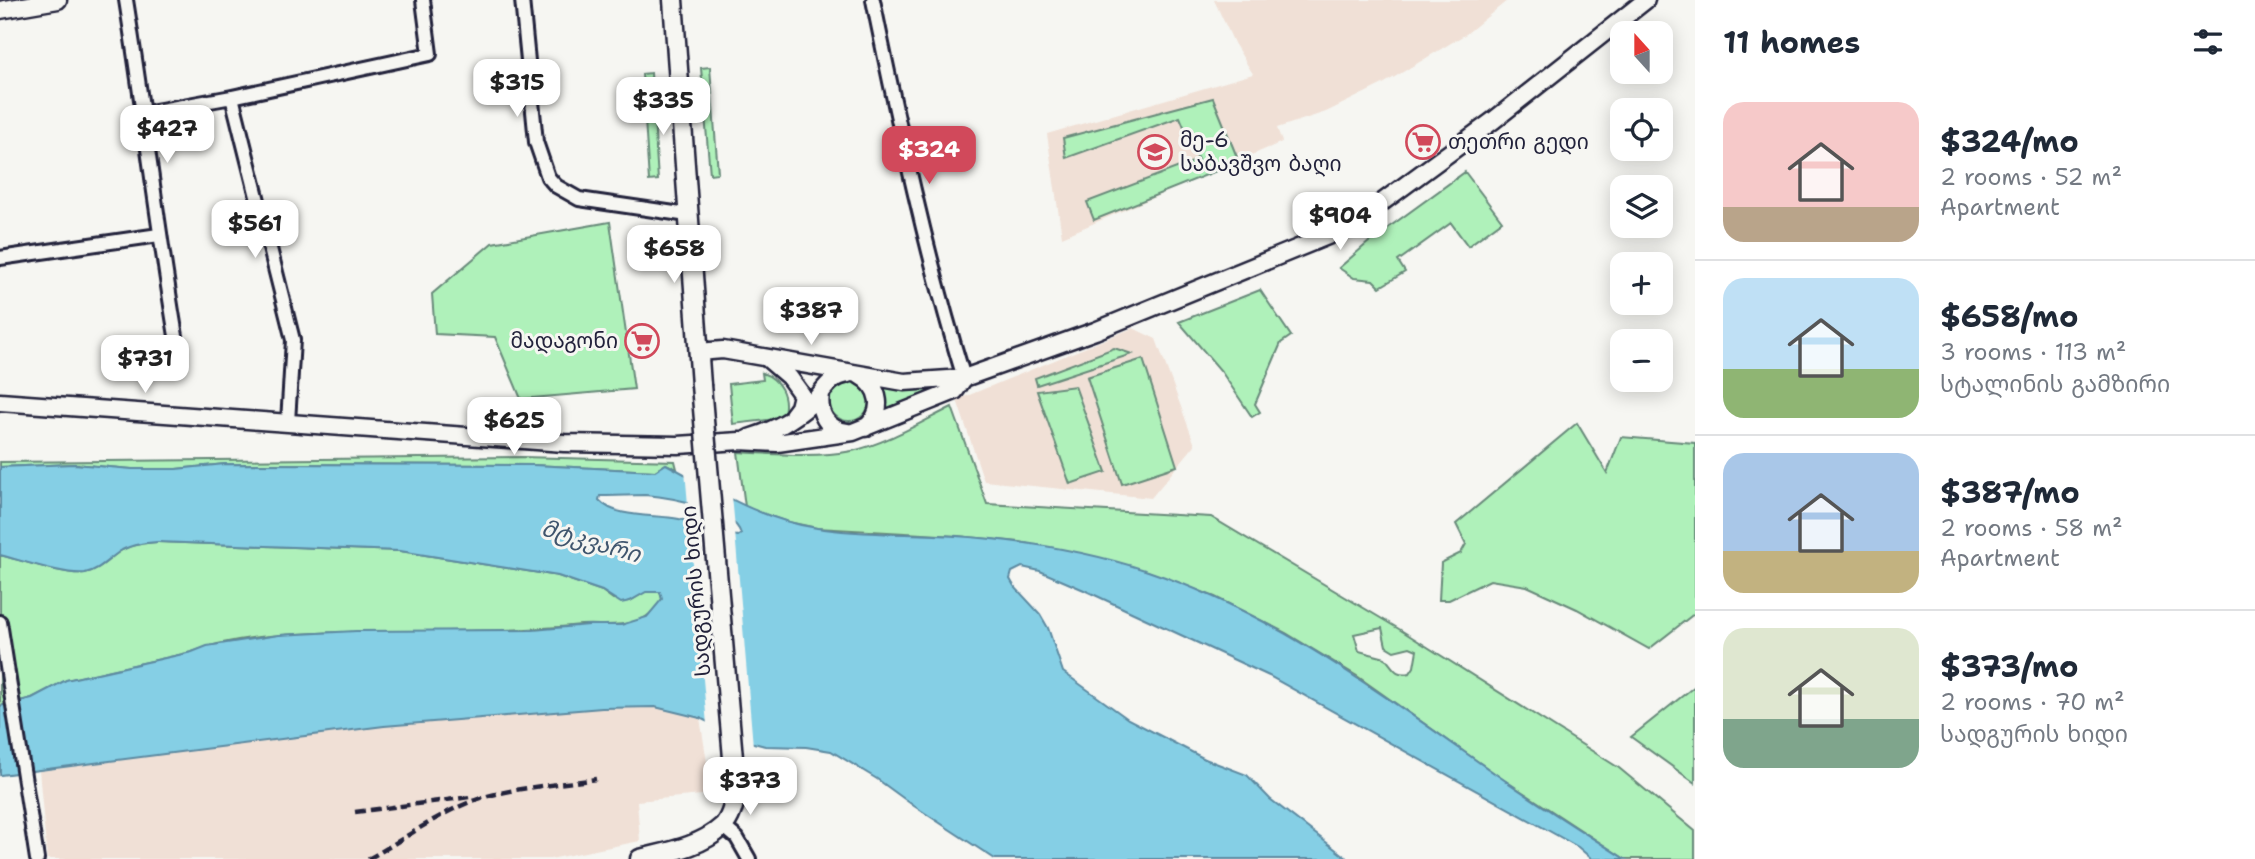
<!DOCTYPE html>
<html lang="en">
<head>
<meta charset="utf-8">
<style>
	body { margin:0; font-family:"Shantell Sans","Noto Sans Georgian",sans-serif; background:#f6f6f7; color:#1f2937; height:100vh; display:flex; flex-direction:column; font-size:26px; white-space:nowrap }
	* { box-sizing:border-box; margin:0 }
	p { font-size:23px; color:#747a83 }
	.icon { flex:none; width:38px; height:38px; fill:none; stroke:currentColor; stroke-width:2; stroke-linecap:round; stroke-linejoin:round }
	.map { position:relative; flex:1; overflow:hidden }
	.details { display:flex; flex-direction:column; background:#fff; width:560px }
	.details>* { flex:none }
	.needle { width:46px; rotate:339deg }
	.controls { position:absolute; left:1610px; top:21px; display:grid; gap:14px }
	.controls a { display:grid; place-items:center; width:63px; height:63px; border-radius:14px; background:#fff; box-shadow:0 4px 18px #0003; font-size:35px }
	.price { position:absolute; translate:-50% -60px; padding:0 16px; border-radius:14px; background:#fff; color:#222; font-size:23px; line-height:46px; filter:drop-shadow(0 2px 4px #0008) }
	.price::after { content:''; position:absolute; left:50%; top:42px; width:21px; height:16px; margin-left:-10px; background:inherit; clip-path:polygon(0 0,100% 0,50% 100%) }
	.price.current { background:#d1495b; color:#fff }
	ul { padding:0; list-style:none }
	li { display:flex; align-items:center; gap:21px; height:175px; padding:0 28px }
	li+li { border-top:2px solid #e0e1e3 }
	li span { display:grid; place-items:center; flex:none; width:196px; height:140px; border-radius:21px; color:#555 }
	li>.icon { margin-inline-start:auto }
	span .icon { width:84px; height:84px; fill:#fffc; stroke-width:1 }
	li b { font-size:30px }
	h2 { display:flex; justify-content:space-between; align-items:center; height:84px; padding:0 28px; font-size:30px }
	main { display:flex; flex:1; min-height:0 }
	.map>svg:first-child { display:block }
	.built { fill:#f0e0d6 }
	.green { fill:#aff1ba; stroke:#688a7a; stroke-width:2; fill-rule:evenodd }
	.water { fill:#85cfe5; stroke:#5d8aa1; stroke-width:2; fill-rule:evenodd }
	.pier { fill:#f6f6f2 }
	.lines { fill:none; stroke-linecap:round; stroke-linejoin:round }
	.minor-casing { stroke:#22223b; stroke-width:18 }
	.tertiary-casing { stroke:#22223b; stroke-width:21 }
	.secondary-casing { stroke:#22223b; stroke-width:23 }
	.minor { stroke:#f6f6f2; stroke-width:12 }
	.tertiary { stroke:#f6f6f2; stroke-width:16 }
	.secondary { stroke:#f6f6f2; stroke-width:18 }
	.rail { stroke:#22223b; stroke-width:4.5; stroke-dasharray:10 5; stroke-linecap:butt }
	.secondary-bridge-casing { stroke:#22223b; stroke-width:23; stroke-linecap:butt }
	.secondary-bridge { stroke:#f6f6f2; stroke-width:18 }
	.labels { text-anchor:middle; dominant-baseline:central; stroke-width:6; stroke-linejoin:round; paint-order:stroke }
	.poi-label { font-size:21px; fill:#22223b; stroke:#f6f6f2; text-anchor:start }
	.street-label { font-size:21px; fill:#22223b; stroke:#f6f6f2 }
	.water-label { font-size:23px; font-style:italic; fill:#40566e; stroke:#f6f6f2 }
</style>
</head>
<body>
<main>
<div class="map">
<svg width="1695" height="859" viewBox="0 0 1695 859">
	<rect width="100%" height="100%" fill="#f6f6f2"/>
	<filter id="ink" filterUnits="userSpaceOnUse"><feTurbulence type="fractalNoise" baseFrequency=".0143" numOctaves="2"/><feDisplacementMap in="SourceGraphic" scale="14" xChannelSelector="R" yChannelSelector="G"/><feConvolveMatrix kernelMatrix="1 2 1 2 8 2 1 2 1" color-interpolation-filters="sRGB"/></filter>
	<g filter="url(#ink)">
		<path class="built" d="M 1214,0 L 1508,0 L 1466,34 L 1383,84 L 1326,112 L 1277,128 L 1282,142 L 1062,237 L 1047,134 L 1253,74 L 1234,43 Z
			M 1133,328 L 1156,339 L 1195,445 L 1151,498 L 984,481 L 957,400 Z
			M 655,707 L 700,718 L 712,794 L 637,801 L 640,841 L 550,859 L 47,859 L 39,770 L 384,726 L 602,708 Z"/>
		<path class="green" d="M 710,67 L 718,173 L 710,174 L 701,68 Z
			M 651,73 L 658,180 L 649,181 L 642,74 Z
			M 1213,98 L 1239,162 L 1094,220 L 1087,202 L 1198,160 L 1180,117 L 1066,158 L 1063,138 Z
			M 1465,172 L 1502,221 L 1468,246 L 1451,223 L 1398,261 L 1405,272 L 1380,287 L 1373,280 L 1354,278 L 1339,268 L 1370,241 Z
			M 610,222 L 634,389 L 521,399 L 495,337 L 435,334 L 432,294 L 492,243 Z
			M 1260,290 L 1291,336 L 1281,343 L 1255,404 L 1260,412 L 1252,417 L 1221,371 L 1179,322 Z
			M 1114,348 L 1132,354 L 1037,385 L 1035,378 Z
			M 1143,359 L 1177,466 L 1122,484 L 1087,377 Z
			M 762,373 C 780,379 788,396 784,413 L 776,419 L 733,424 L 729,384 L 763,380 Z
			M829 401a20 20 0 1 1 40 0a20 20 0 1 1-40 0Z
			M 877,383 L 954,383 L 881,411 Z
			M 1075,386 L 1106,472 L 1070,484 L 1037,391 Z
			M 952,407 L 987,504 L 1211,517 L 1399,629 L 1619,768 L 1695,831 L 1695,859 L 1625,859 L 1501,778 L 1357,676 L 1286,633 L 1215,597 L 1147,571 L 1020,542 L 958,536 L 817,528 L 784,521 L 745,507 L 738,452 C 775,454 816,458 852,451 C 885,444 922,422 952,407 ZM 1382,628 L 1386,646 L 1394,651 L 1410,647 L 1417,650 L 1414,667 L 1410,673 C 1395,676 1394,668 1385,658 L 1359,651 L 1354,634 Z
			M 1577,423 L 1607,473 L 1621,437 L 1695,443 L 1695,613 L 1649,649 L 1577,609 L 1527,586 L 1490,580 L 1449,600 L 1439,600 L 1441,563 L 1461,553 L 1466,544 L 1456,524 Z
			M 522,457 L 675,461 L 677,469 L 666,464 L 655,471 L 533,465 L 284,464 L 225,464 L 176,469 L 132,469 L 74,464 L 0,467 L 0,462 Z
			M 158,542 L 400,551 L 558,576 L 602,591 L 613,599 L 630,601 L 645,592 L 660,592 L 662,599 C 655,611 647,619 634,622 C 617,627 599,624 581,625 C 494,634 406,629 318,633 C 277,635 231,637 192,652 L 67,680 L 32,698 L 0,706 L 0,555 C 20,560 67,576 85,573 C 100,570 109,558 122,550 C 133,544 146,543 158,542 Z
			M 1695,686 L 1695,783 L 1631,737 Z"/>
		<path class="water" d="M 74,464 L 132,469 L 176,469 L 225,464 L 533,465 L 655,471 L 666,464 C 715,490 761,520 817,528 C 859,535 911,533 955,536 C 1019,540 1087,551 1148,571 C 1279,615 1388,699 1500,777 C 1541,806 1583,832 1625,859 L 1592,859 L 1578,847 L 1269,676 L 1084,590 L 1040,571 L 1022,567 L 1012,572 L 1010,579 L 1014,586 L 1040,614 L 1048,628 L 1063,672 L 1128,719 L 1205,759 L 1247,775 L 1270,799 L 1348,859 L 995,859 L 914,806 L 877,779 L 831,751 L 806,747 L 765,746 L 746,741 L 700,718 L 655,707 L 602,708 L 384,726 L 0,775 L 0,706 L 32,698 L 66,680 L 192,652 L 207,646 L 279,635 L 356,631 L 533,630 L 589,625 L 621,625 L 647,617 L 662,599 L 660,592 L 646,592 L 630,601 L 621,603 L 602,591 L 558,576 L 400,551 L 158,542 C 146,543 133,544 122,550 C 109,558 100,570 85,573 C 67,576 20,560 0,555 L 0,467 ZM 645,495 C 669,497 734,508 741,534 L 738,536 L 732,535 C 715,529 697,523 679,519 C 654,514 616,519 599,500 L 600,496 L 607,496 Z"/>
		<path class="pier" d="M 685,470 L 732,496 L 735,528 L 699,508 L 688,505 Z
			M 689,518 L 735,532 L 753,746 L 707,725 Z"/>
		<g class="lines">
			<g class="minor-casing">
				<path id="minor" d="M 126,0 C 144,112 157,224 176,336
					M 522,0 L 536,142 L 548,177 L 556,186 L 579,199 L 688,215
					M 873,0 C 899,127 926,254 964,378
					M 232,97 L 293,340 L 288,422
					M 144,113 L 232,97 L 430,54 L 423,0
					M 0,258 L 159,235
					M 0,622 L 37,859
					M 723,826 L 737,838 L 749,859"/>
			</g>
			<g class="tertiary-casing">
				<path id="tertiary" d="M 0,10 L 58,0
					M 698,352 L 723,350 L 904,382 L 964,378 L 1095,331 L 1347,228 L 1494,120 L 1646,0
					M 768,359 L 789,377 L 802,395 L 799,407 L 793,415
					M 859,375 C 881,387 885,412 865,428
					M 821,394 C 818,413 826,429 847,432
					M 0,402 L 564,443 L 678,445 L 740,441 L 777,443 L 853,432 L 955,391 L 964,378
					M 749,438 C 775,430 791,421 811,404 C 824,392 828,377 848,374"/>
			</g>
			<g class="secondary-casing">
				<path id="secondary" d="M 673,0 L 701,385
					M 640,859 C 668,852 700,847 722,827 C 731,819 734,804 736,793"/>
			</g>
			<use href="#minor" class="minor"/>
			<use href="#tertiary" class="tertiary"/>
			<use href="#secondary" class="secondary"/>
			<path class="rail" d="M 355,812 L 470,797
				M 368,859 C 405,839 438,813 478,799 C 515,787 557,785 596,779"/>
			<g class="secondary-bridge-casing">
				<path id="secondary-bridge" d="M 701,385 L 736,793"/>
			</g>
			<use href="#secondary-bridge" class="secondary-bridge"/>
		</g>
	</g>
	<defs>
		<g id="supermarket-ring" transform="scale(1.75)"><circle r="9.5" fill="#f6f6f2" stroke="#d1495b" stroke-width="1.5"/><path d="M-6-5.5h2.5l.6 2H6L4.5 2H-2.5L-4.4-4H-6ZM-1.5 3.2a1.3 1.3 0 1 0 .1 0ZM3 3.2a1.3 1.3 0 1 0 .1 0Z" fill="#d1495b"/></g>
		<g id="school-ring" transform="scale(1.75)"><circle r="9.5" fill="#f6f6f2" stroke="#d1495b" stroke-width="1.5"/><path d="M0-5L7-2L0 1L-7-2ZM-4 1L0 2.5L4 1V4Q0 6-4 4Z" fill="#d1495b"/></g>
	</defs>
	<g fill-rule="evenodd">
		<use href="#supermarket-ring" x="1423" y="142"/>
		<use href="#school-ring" x="1155" y="152"/>
		<use href="#supermarket-ring" x="642" y="341"/>
	</g>
	<g class="labels">
		<g class="poi-label">
			<text x="1180" y="140">მე-6<tspan x="1180" dy="24">საბავშვო ბაღი</tspan></text>
			<text x="1448" y="142">თეთრი გედი</text>
			<text x="618" y="341" text-anchor="end">მადაგონი</text>
		</g>
		<g class="street-label">
			<text transform="translate(696 591) rotate(-95)">სადგურის ხიდი</text>
		</g>
		<g class="water-label">
			<text transform="translate(591 541) rotate(16)">მტკვარი</text>
		</g>
	</g>
</svg>
<div class="controls">
<a><svg class="needle" viewBox="-14 -14 28 28"><path d="M0-13l5 13h-10z" fill="#e53935"/><path d="M0 13l5-13h-10z" fill="#747a83"/></svg></a>
<a><svg class="icon" aria-label="locate" viewBox="0 0 24 24"><circle cx="12" cy="12" r="6"/><path d="M12 2v4M12 18v4M2 12h4M18 12h4"/></svg></a>
<a><svg class="icon" aria-label="layers" viewBox="0 0 24 24"><path d="M12 4l9 5-9 5-9-5zM3 14l9 5 9-5"/></svg></a>
<a>+</a>
<a>−</a>
</div>
<b class="price" style="left:517px;top:119px">$315</b>
<b class="price" style="left:663px;top:137px">$335</b>
<b class="price" style="left:167px;top:165px">$427</b>
<b class="price current" style="left:929px;top:186px">$324</b>
<b class="price" style="left:1340px;top:252px">$904</b>
<b class="price" style="left:255px;top:260px">$561</b>
<b class="price" style="left:674px;top:285px">$658</b>
<b class="price" style="left:811px;top:347px">$387</b>
<b class="price" style="left:145px;top:395px">$731</b>
<b class="price" style="left:514px;top:457px">$625</b>
<b class="price" style="left:750px;top:817px">$373</b>
</div>
<section class="details">
<h2>11 homes<svg class="icon" aria-label="filters" viewBox="0 0 24 24"><path d="M4 7h16M4 17h16"/><circle cx="9" cy="7" r="2"/><circle cx="15" cy="17" r="2"/></svg></h2>
<ul>
<li><span style="background:linear-gradient(#f6c9c9 75%,#b9a48a 0)"><svg class="icon" aria-label="home" viewBox="0 0 24 24"><path d="M3 11l9-7 9 7M6 9v11h12V9"/></svg></span><div><b>$324/mo</b><p>2 rooms · 52 m²</p><p>Apartment</p></div></li>
<li><span style="background:linear-gradient(#bfe0f5 65%,#8fb573 0)"><svg class="icon" aria-label="home" viewBox="0 0 24 24"><path d="M3 11l9-7 9 7M6 9v11h12V9"/></svg></span><div><b>$658/mo</b><p>3 rooms · 113 m²</p><p>სტალინის გამზირი</p></div></li>
<li><span style="background:linear-gradient(#a9c7e8 70%,#c2b280 0)"><svg class="icon" aria-label="home" viewBox="0 0 24 24"><path d="M3 11l9-7 9 7M6 9v11h12V9"/></svg></span><div><b>$387/mo</b><p>2 rooms · 58 m²</p><p>Apartment</p></div></li>
<li><span style="background:linear-gradient(#dfe7d0 65%,#7fa58c 0)"><svg class="icon" aria-label="home" viewBox="0 0 24 24"><path d="M3 11l9-7 9 7M6 9v11h12V9"/></svg></span><div><b>$373/mo</b><p>2 rooms · 70 m²</p><p>სადგურის ხიდი</p></div></li>
</ul>
</section>
</main>
</body>
</html>
